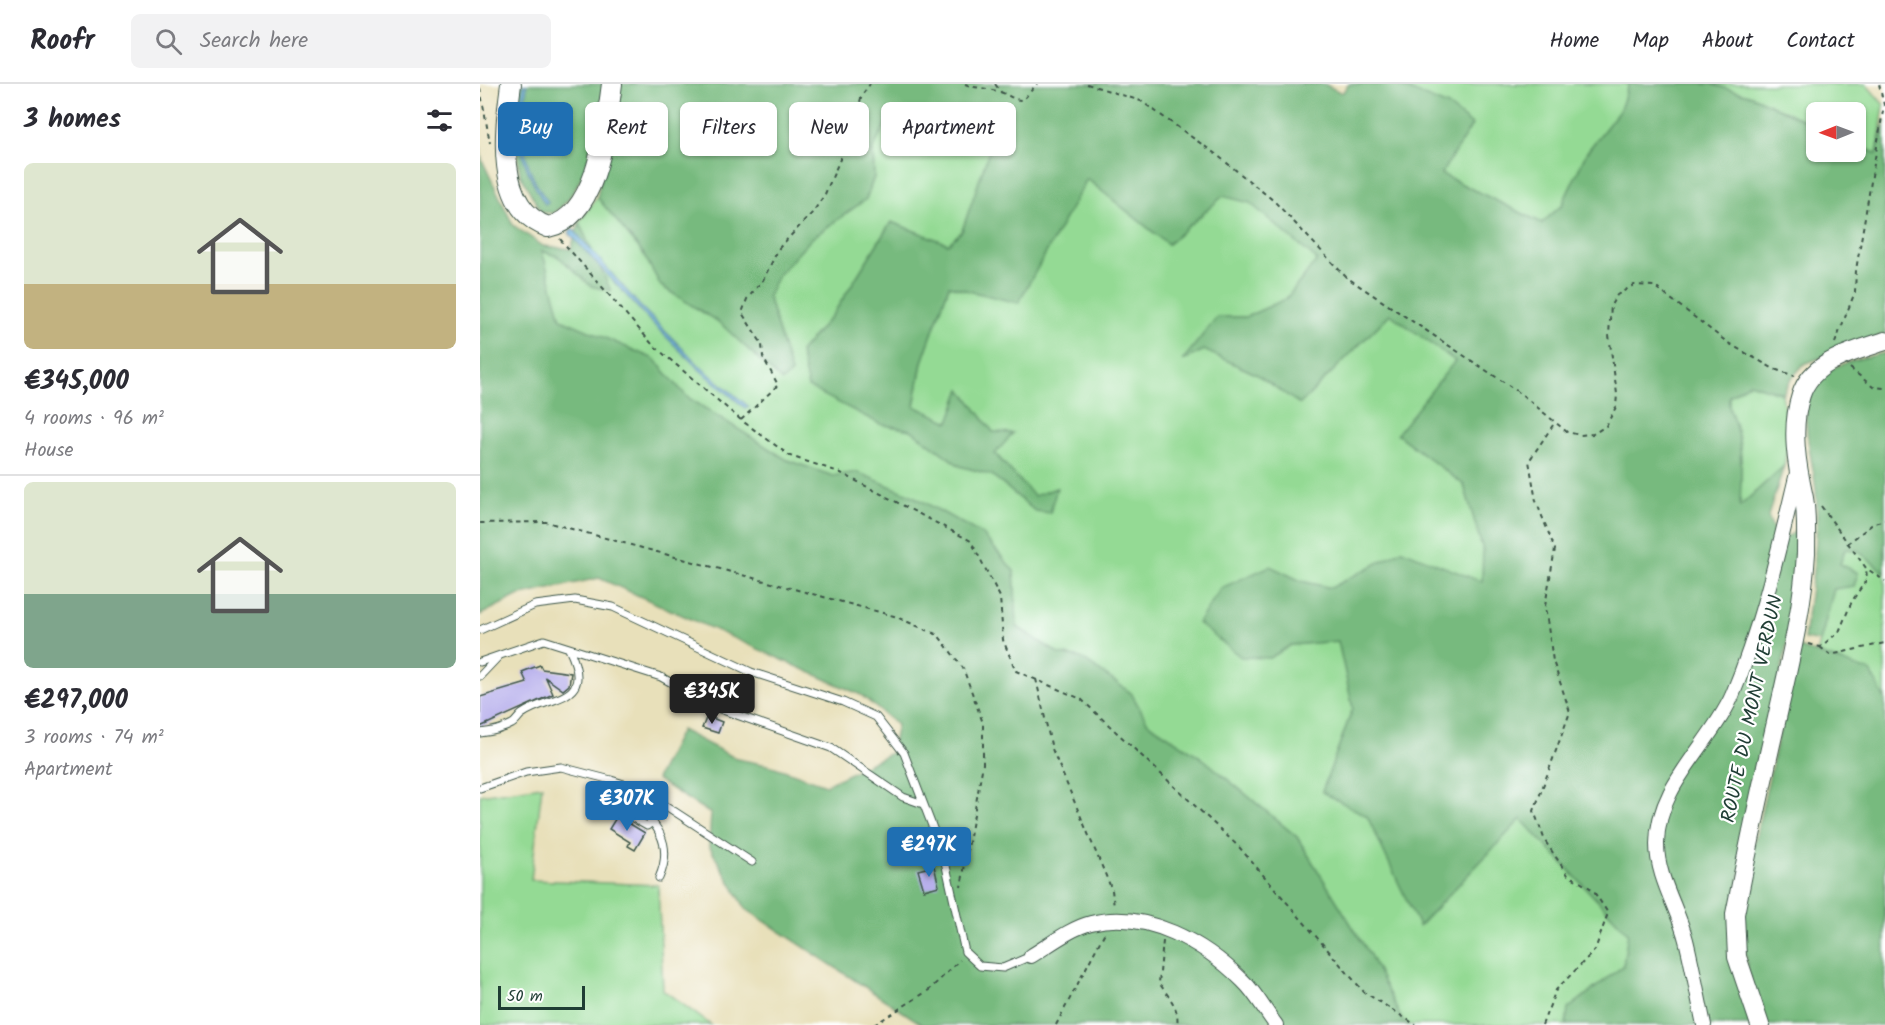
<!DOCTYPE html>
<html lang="en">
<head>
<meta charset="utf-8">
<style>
	body { margin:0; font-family:Kalam,sans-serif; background:#f2f2f3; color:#2b2b33; height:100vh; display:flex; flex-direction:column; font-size:22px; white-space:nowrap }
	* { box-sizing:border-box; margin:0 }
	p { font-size:20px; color:#7c7c81 }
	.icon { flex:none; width:33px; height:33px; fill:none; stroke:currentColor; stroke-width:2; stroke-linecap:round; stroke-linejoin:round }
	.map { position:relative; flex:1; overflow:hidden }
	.side { display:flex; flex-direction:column; background:#fff; width:480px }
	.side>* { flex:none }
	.top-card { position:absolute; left:18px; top:18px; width:570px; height:54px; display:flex; gap:12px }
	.needle { width:39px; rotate:269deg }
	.tools { position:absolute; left:1326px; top:18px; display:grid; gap:12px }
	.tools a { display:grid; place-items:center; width:60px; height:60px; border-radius:9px; background:#fff; box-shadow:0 2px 4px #0004; font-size:30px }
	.scale { position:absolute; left:18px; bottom:15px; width:87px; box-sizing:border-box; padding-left:6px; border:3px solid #1f3d34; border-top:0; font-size:16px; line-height:21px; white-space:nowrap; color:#1f3d34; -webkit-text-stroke:4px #fff; paint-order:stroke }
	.price { position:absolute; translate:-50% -51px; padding:0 14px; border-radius:6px; background:#1f6fb2; color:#fff; font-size:20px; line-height:39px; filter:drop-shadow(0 2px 3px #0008) }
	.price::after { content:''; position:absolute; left:50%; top:36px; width:18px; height:14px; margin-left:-9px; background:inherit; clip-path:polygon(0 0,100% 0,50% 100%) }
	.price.selected { background:#222; color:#fff }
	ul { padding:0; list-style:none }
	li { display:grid; align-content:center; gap:12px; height:318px; padding:0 24px }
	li+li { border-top:2px solid #e1e1e2 }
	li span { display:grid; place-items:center; height:186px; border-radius:9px; color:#555 }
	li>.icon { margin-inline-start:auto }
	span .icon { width:108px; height:108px; fill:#fffc; stroke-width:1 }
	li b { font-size:26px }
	h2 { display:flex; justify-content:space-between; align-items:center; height:72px; padding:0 24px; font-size:26px }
	.tag { padding:0 21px; border-radius:9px; background:#fff; box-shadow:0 2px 4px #0004; font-size:21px; line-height:54px }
	.tag.selected { background:#1f6fb2; color:#fff }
	header { display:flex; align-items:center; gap:36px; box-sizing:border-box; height:84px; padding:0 30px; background:#fff; border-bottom:2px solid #e1e1e2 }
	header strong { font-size:28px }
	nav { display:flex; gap:33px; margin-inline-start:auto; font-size:21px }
	.search { width:420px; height:54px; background:#f2f2f3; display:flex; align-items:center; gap:15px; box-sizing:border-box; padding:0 21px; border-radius:9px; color:#7c7c81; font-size:22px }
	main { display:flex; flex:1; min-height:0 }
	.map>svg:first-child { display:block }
	.green { fill:#94da94; stroke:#5a8c64; stroke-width:1.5 }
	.forest { fill:#77ba7e; stroke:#4b7c59; stroke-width:1.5 }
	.water { fill:#66afdd; stroke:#427688; stroke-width:1.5 }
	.building { fill:#b8b0ec }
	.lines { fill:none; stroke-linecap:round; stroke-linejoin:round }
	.service-casing { stroke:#3d5548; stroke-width:9 }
	.minor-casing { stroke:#3d5548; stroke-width:16 }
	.tertiary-casing { stroke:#3d5548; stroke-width:20 }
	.secondary-casing { stroke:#3d5548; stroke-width:22 }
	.path { stroke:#3d5548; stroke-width:2; stroke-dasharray:4.5 4.5; stroke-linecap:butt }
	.service { stroke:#fff; stroke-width:7 }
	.minor { stroke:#fff; stroke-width:14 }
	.tertiary { stroke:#fff; stroke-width:18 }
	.secondary { stroke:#fff; stroke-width:20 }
	.labels { text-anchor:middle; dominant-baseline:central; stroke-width:4.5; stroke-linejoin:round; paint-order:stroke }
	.street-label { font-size:20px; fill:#1f3d34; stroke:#fff }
</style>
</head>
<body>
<header>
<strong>Roofr</strong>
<div class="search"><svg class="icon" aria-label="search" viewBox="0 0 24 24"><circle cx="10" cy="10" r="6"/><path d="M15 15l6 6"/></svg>Search here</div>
<nav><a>Home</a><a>Map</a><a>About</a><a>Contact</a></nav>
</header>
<main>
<section class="side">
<h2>3 homes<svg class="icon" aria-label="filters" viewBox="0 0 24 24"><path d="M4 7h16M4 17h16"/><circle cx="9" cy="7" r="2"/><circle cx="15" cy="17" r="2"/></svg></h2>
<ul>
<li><span style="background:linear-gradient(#dfe7d0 65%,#c2b280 0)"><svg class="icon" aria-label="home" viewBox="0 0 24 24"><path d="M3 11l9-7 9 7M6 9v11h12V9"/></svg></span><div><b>€345,000</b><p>4 rooms · 96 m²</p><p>House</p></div></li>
<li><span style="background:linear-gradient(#dfe7d0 60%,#7fa58c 0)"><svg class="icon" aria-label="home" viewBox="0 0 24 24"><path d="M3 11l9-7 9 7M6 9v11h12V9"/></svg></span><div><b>€297,000</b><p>3 rooms · 74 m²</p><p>Apartment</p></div></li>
</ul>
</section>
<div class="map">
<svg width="1405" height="941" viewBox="0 0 1405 941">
	<rect width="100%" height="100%" fill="#fff"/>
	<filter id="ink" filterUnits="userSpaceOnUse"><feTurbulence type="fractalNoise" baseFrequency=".0167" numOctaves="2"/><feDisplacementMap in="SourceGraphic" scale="12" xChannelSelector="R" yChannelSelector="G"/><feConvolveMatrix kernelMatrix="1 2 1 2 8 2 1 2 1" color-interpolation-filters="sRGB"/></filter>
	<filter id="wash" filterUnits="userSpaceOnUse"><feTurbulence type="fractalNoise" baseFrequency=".008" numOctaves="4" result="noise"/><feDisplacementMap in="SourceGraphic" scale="24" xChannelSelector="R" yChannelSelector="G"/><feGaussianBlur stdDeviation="1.35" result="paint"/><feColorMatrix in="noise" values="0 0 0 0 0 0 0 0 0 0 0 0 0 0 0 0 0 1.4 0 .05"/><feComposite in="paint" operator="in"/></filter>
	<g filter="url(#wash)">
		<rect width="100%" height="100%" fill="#e8e0ba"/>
		<path class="green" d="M 915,0 L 1149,0 L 1140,26 L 1107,68 L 1082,121 L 1062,139 L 961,90 L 925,4 Z
			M 1230,0 L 1386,0 L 1404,21 L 1397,70 L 1376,60 L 1376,28 L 1336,28 L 1336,42 L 1272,12 Z
			M 410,32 L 491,33 L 518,44 L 482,147 L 469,160 L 411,138 L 354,229 L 320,268 L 400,340 L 431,346 L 480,382 L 512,391 L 555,427 L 576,404 L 554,413 L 515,369 L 532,350 L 513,348 L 481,305 L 469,338 L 434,322 L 442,278 L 469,202 L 538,219 L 607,95 L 688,160 L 743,112 L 770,118 L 837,176 L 806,215 L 766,233 L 737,233 L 704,276 L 724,266 L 776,290 L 820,320 L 910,230 L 976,277 L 917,350 L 984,401 L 1003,466 L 1002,499 L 922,466 L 852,504 L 821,497 L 789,482 L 790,574 L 811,561 L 858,557 L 873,624 L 842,708 L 887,731 L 939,842 L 1041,735 L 1148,849 L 1143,882 L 1089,925 L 1086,941 L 928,941 L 922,936 L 890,871 L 817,753 L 722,674 L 668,639 L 651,609 L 601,574 L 579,570 L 537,543 L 534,487 L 503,451 L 433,412 L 377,389 L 353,392 L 307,376 L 207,313 L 174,275 L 81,235 L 62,167 L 79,173 L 111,202 L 130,206 L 99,139 L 117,113 L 163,169 L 181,202 L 240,239 L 302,297 L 311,289 L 288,212 L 298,191 L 332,154 L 386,115 L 394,93 L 393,65 Z
			M 1269,299 L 1302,310 L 1309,354 L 1304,382 L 1259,423 C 1261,396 1264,369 1256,343 C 1252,329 1248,328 1249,312 Z
			M 1365,465 L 1377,466 L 1405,489 L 1405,616 L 1391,588 L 1337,569 L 1354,504 L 1374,502 L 1378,489 L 1360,480 Z
			M 62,702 L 51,796 L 178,801 L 183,906 L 231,941 L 0,941 L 0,711 Z"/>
		<path class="forest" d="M 39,0 L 125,0 C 118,39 108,107 73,129 L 61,128 L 40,90 L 35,49 Z
			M 138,0 L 844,0 L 862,9 L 869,0 L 915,0 L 968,22 L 992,41 L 961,90 L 1062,139 L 1082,121 L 1107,68 L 1140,26 L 1149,0 L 1230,0 L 1272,12 L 1336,42 L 1336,68 L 1376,68 L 1376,60 L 1397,70 L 1405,36 L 1405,250 L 1324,280 L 1311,295 L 1303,309 L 1269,299 L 1249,312 C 1248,328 1253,330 1256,344 C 1263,370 1261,395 1260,422 L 1304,382 L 1288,432 L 1294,448 L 1309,452 L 1321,443 L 1307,559 L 1252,830 L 1274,941 L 1086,941 L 1088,925 L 1143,882 L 1148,849 L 1041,735 L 939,842 L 887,732 L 842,708 L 873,624 L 858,557 L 811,561 L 790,574 L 761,573 L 718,539 L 741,504 L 790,482 L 821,497 L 851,504 L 922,466 L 1002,498 L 1003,466 L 984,401 L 917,350 L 975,277 L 910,230 L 820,320 L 776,290 L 724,266 L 702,277 L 737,233 L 766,233 L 806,215 L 837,176 L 770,119 L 743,112 L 688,160 L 607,95 L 538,219 L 469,202 L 442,278 L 434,322 L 469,338 L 481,305 L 513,348 L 533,349 L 515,370 L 554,412 L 577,404 L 570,429 L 555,427 L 512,391 L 480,382 L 431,346 L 400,340 L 328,303 L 320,268 L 354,229 L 411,138 L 468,160 L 482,147 L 517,44 L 491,33 L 410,32 L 393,65 L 394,93 L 386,115 L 332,154 L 298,191 L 288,212 L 311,289 L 302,297 L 240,239 L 181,202 L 163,169 L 117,113 L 130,53 Z
			M 0,60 L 2,76 L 33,141 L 63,162 L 91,165 L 99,139 L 131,207 L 111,202 L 79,173 L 62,167 L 81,235 L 174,275 L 207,313 L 307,376 L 353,392 L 377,388 L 433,412 L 503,451 L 534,487 L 537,543 L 579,570 L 601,574 L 651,609 L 668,639 L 722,674 L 817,753 L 890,871 L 922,936 L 928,941 L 443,941 L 266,825 L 229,762 L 231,730 L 176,695 L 201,646 L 257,675 L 292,682 L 346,701 L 411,669 L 417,641 L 381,611 L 119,494 L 37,512 L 0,531 Z
			M 1405,269 L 1405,489 L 1377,466 L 1365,465 L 1360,480 L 1378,489 L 1374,502 L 1354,505 L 1340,558 L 1324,555 C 1330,507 1340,456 1336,408 C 1334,376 1314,323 1337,295 C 1350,280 1386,273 1405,269 Z
			M 1319,563 L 1391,588 L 1405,616 L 1405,941 L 1284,941 L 1274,918 L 1258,830 Z"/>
		<path class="water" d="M 44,0 L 47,0 C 42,46 38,79 68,118 L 65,120 C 39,79 34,48 44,0 Z
			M 92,144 L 160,222 L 222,284 L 269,323 L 265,324 L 220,286 L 168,235 L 89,149 Z"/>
		<g id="blocks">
			<path class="building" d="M 60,581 L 62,585 L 91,589 L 89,601 L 83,606 L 66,594 L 73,610 L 0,643 L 0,613 L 47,599 L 42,588 Z
				M 227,632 L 242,638 L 238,649 L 222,644 Z
				M 137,732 L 165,749 L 155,766 L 148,762 L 150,758 L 129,745 Z
				M 454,782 L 459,802 L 444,806 L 438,786 Z"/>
		</g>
	</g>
	<g filter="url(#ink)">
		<use href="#blocks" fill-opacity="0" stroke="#3d5548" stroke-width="1.5"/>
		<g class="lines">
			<g class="service-casing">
				<path id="service" d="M 0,546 L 55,521 L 95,516 L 133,523 L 271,588 L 363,618 L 396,633 L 424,669 L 464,773 L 485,868 L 500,882 L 523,884 L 551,872
					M 0,578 L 64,556 L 181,593 L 237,624 L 351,664 L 423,713 L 443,720
					M 0,592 L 19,572
					M 0,649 C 10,648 23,645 32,640 C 36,638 38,633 42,630 C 70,610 116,620 89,565
					M 131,696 C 159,728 200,747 179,794
					M 0,704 L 46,688 L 81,683 L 131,696 L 160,705 L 272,778
					M 121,716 L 167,742 L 172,738"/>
			</g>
			<g class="minor-casing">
				<path id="minor" d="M 551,872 C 569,861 591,844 611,839 C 666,825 725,859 763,897 C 776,909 785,927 796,941
					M 1224,941 C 1218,913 1213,884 1206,856 C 1198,824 1177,794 1177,760 C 1177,701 1229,663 1252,612 C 1282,541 1299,464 1317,389"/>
			</g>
			<g class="tertiary-casing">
				<path id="tertiary" d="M 1280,941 L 1257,873 L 1255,830 C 1268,764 1282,699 1297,634 C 1309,580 1323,525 1326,469 C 1326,452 1327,431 1324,414 C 1317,382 1310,344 1321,311 C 1332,276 1374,268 1405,257"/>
			</g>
			<g class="secondary-casing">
				<path id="secondary" d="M 31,0 C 25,45 14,124 68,143 C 118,133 126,43 132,0"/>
			</g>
			<path class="path" d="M 485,0 C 497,5 509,4 520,8 C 530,11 532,16 543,16 L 557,0
				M 515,0 L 521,8
				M 607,0 L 661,17 L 737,71 L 794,117 L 866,193 L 1040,309 L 1087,348 L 1100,351 L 1113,350 L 1126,342 L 1136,323 L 1137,310 L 1129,251 L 1131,221 L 1137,211 L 1154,201 L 1174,202 L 1248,259 L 1294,285 L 1315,292
				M 0,4 L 10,59
				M 80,155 L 173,261 L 261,336 L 310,372 L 359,388 L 491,457 L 520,513 L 523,556 L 536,587 L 601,615 L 759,763 L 884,908 L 936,941
				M 1355,259 L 1375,208 L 1376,186 L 1404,21 L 1399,0
				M 1370,284 L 1393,303 L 1405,304
				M 261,336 L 298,301 L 283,273 L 282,260 L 262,229 L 267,215 L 283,196 L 299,164 L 333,128 L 345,110 L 370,52 L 382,11 L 390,0
				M 1341,422 L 1386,484 L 1405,497
				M 0,439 L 66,438 L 414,532 L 458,551 L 483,584 L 503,639 L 503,680 L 481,803
				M 1367,460 L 1394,439 L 1405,436
				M 1329,560 L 1340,563 L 1359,548 L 1372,517 L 1387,495 L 1386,484
				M 1340,563 L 1350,571 L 1405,559
				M 556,595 L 572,665 L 632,806 L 634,823
				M 683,857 L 679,899 C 688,912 700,924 697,941
				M 394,941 L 449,906 L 480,876
				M 576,941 L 625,848
				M 1062,941 L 1076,906 L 1115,866 L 1128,829 L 1112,805 L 1088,791 L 1065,757 L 1054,727 L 1090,628 L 1073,577 L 1065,522 L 1075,465 L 1056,417 L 1049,377 L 1075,338"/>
			<use href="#service" class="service"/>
			<use href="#minor" class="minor"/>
			<use href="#tertiary" class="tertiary"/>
			<use href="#secondary" class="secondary"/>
		</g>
	</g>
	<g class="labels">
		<g class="street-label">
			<text transform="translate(1273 625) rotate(-78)">ROUTE DU MONT VERDUN</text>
		</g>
	</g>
</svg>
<div class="tools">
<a><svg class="needle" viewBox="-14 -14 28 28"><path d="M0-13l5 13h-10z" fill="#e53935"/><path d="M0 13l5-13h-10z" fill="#7c7c81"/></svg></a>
</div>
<div class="scale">50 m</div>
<b class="price selected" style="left:232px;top:641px">€345K</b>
<b class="price" style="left:147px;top:748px">€307K</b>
<b class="price" style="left:449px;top:794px">€297K</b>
<div class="top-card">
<a class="tag selected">Buy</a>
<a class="tag">Rent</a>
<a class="tag">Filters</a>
<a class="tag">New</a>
<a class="tag">Apartment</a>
</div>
</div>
</main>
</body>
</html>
